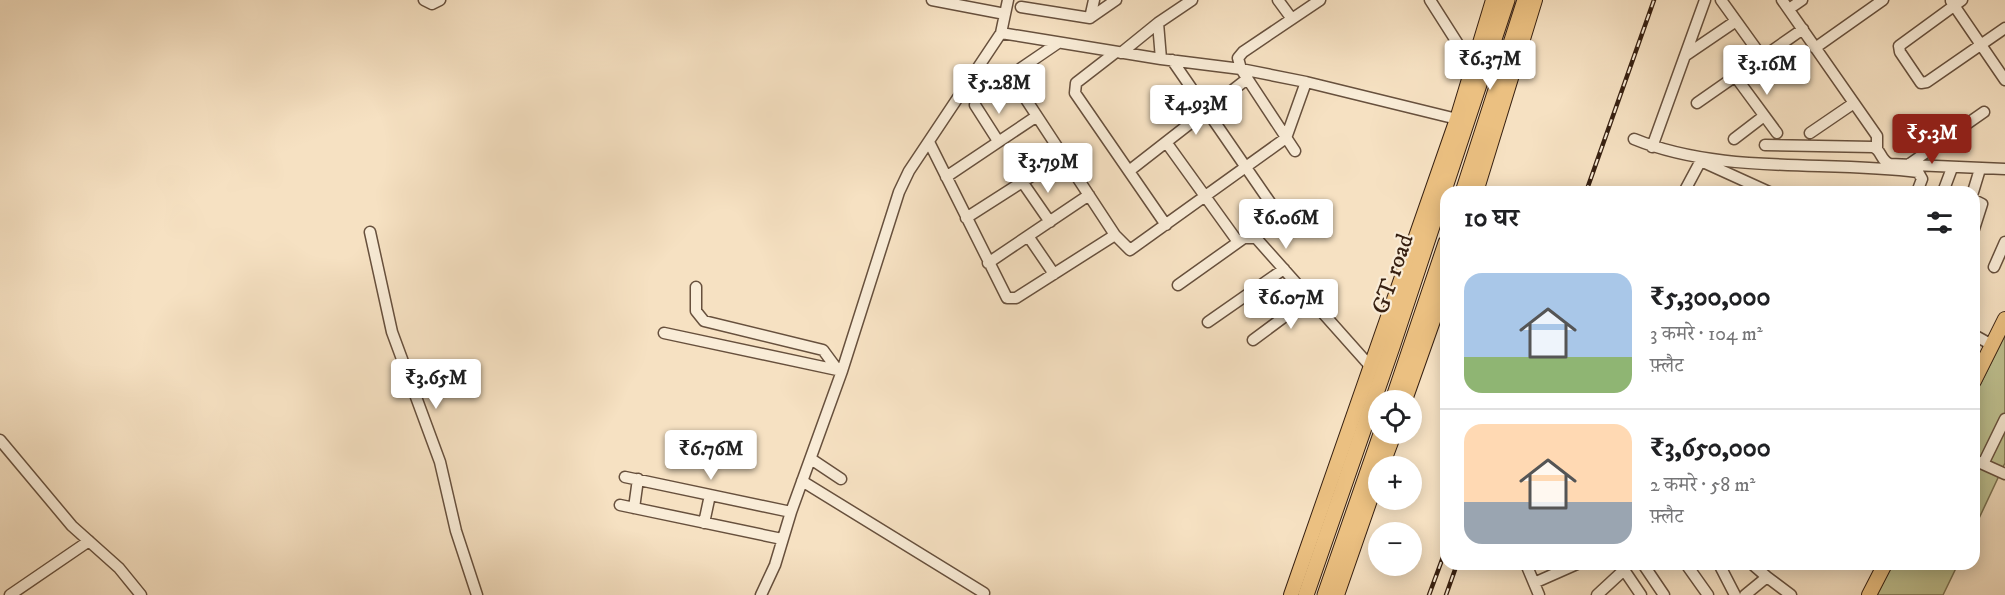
<!DOCTYPE html>
<html lang="hi">
<head>
<meta charset="utf-8">
<style>
	body { margin:0; font-family:"IM FELL DW Pica","Noto Serif Devanagari",serif; background:#f2f2f2; color:#202124; height:100vh; display:flex; flex-direction:column; font-size:22px; white-space:nowrap }
	* { box-sizing:border-box; margin:0 }
	p { font-size:20px; color:#757577 }
	.icon { flex:none; width:33px; height:33px; fill:none; stroke:currentColor; stroke-width:2; stroke-linecap:round; stroke-linejoin:round }
	.map { position:relative; flex:1; overflow:hidden }
	.sheet { position:absolute; left:1440px; top:186px; width:540px; height:384px; display:flex; flex-direction:column; background:#fff; border-radius:18px; box-shadow:0 3px 15px #0003 }
	.sheet>* { flex:none }
	.fabs { position:absolute; left:1368px; top:390px; display:grid; gap:12px }
	.fabs a { display:grid; place-items:center; width:54px; height:54px; border-radius:50%; background:#fff; box-shadow:0 3px 15px #0003; font-size:30px }
	.price { position:absolute; translate:-50% -51px; padding:0 14px; border-radius:6px; background:#fff; color:#222; font-size:20px; line-height:39px; filter:drop-shadow(0 2px 3px #0008) }
	.price::after { content:''; position:absolute; left:50%; top:36px; width:18px; height:14px; margin-left:-9px; background:inherit; clip-path:polygon(0 0,100% 0,50% 100%) }
	.price.on { background:#8f2418; color:#fff }
	ul { padding:0; list-style:none }
	li { display:flex; align-items:center; gap:18px; height:150px; padding:0 24px }
	li+li { border-top:2px solid #e0e0e0 }
	li span { display:grid; place-items:center; flex:none; width:168px; height:120px; border-radius:18px; color:#555 }
	li>.icon { margin-inline-start:auto }
	span .icon { width:72px; height:72px; fill:#fffc; stroke-width:1 }
	li b { font-size:26px }
	h2 { display:flex; justify-content:space-between; align-items:center; height:72px; padding:0 24px; font-size:26px }
	.map>svg:first-child { display:block }
	.green { fill:#bfc291; stroke:#7b7151; stroke-width:1.5 }
	.lines { fill:none; stroke-linecap:round; stroke-linejoin:round }
	.minor-casing { stroke:#67503d; stroke-width:13 }
	.major-casing { stroke:#372011; stroke-width:16 }
	.highway-casing { stroke:#372011; stroke-width:17 }
	.minor { stroke:#f9ecd7; stroke-width:10 }
	.major { stroke:#ebc081; stroke-width:14 }
	.highway { stroke:#ebc081; stroke-width:15 }
	.rail-casing { stroke:#372011; stroke-width:4.5 }
	.rail { stroke:#f9ecd7; stroke-width:2; stroke-dasharray:7; stroke-linecap:butt }
	.labels { text-anchor:middle; dominant-baseline:central; stroke-width:4.5; stroke-linejoin:round; paint-order:stroke }
	.street-label { font-size:24px; fill:#372011; stroke:#f9ecd7 }
</style>
</head>
<body>
<div class="map">
<svg width="2005" height="595" viewBox="0 0 2005 595">
	<rect width="100%" height="100%" fill="#f6e1c2"/>
	<filter id="stains"><feTurbulence type="fractalNoise" baseFrequency=".00333" numOctaves="4"/><feColorMatrix values="0 0 0 0 .2 0 0 0 0 .09 0 0 0 0 .02 0 0 0 .5 -.17"/></filter>
	<radialGradient id="worn" r=".72"><stop offset=".6" stop-color="#630" stop-opacity="0"/><stop offset="1" stop-color="#630" stop-opacity=".3"/></radialGradient>
	<path class="green" d="M 2005,334 L 2005,463 L 1974,529 L 1974,397 Z
		M 1892,564 L 1958,564 L 1943,595 L 1877,595 Z"/>
	<g class="lines">
		<g class="minor-casing">
			<path id="minor" d="M 424,0 L 432,4 L 440,0
				M 932,0 L 1005,14
				M 1278,0 L 1292,19
				M 1430,0 L 1472,66
				M 1721,0 L 1762,57
				M 1782,0 L 1877,136 L 1877,149
				M 1962,0 L 1899,46 L 1900,52 L 1921,83 L 1927,82 L 2005,28
				M 1951,1 L 2005,80
				M 1021,7 L 1090,18 L 1116,0
				M 1789,9 L 1802,0
				M 1090,18 L 1094,0
				M 1001,33 L 1161,59 L 1241,69 L 1306,82 L 1457,119
				M 1058,43 L 1014,73 L 1012,78 L 1115,235 L 1130,250 L 1286,138 L 1306,82
				M 1815,48 L 1883,0
				M 1116,52 L 1076,83 L 1075,93 L 1166,225
				M 1121,53 L 1158,23
				M 1686,55 L 1736,21
				M 1161,59 L 1158,23 L 1192,0
				M 1172,60 L 1276,211
				M 1735,76 L 1777,133
				M 1697,103 L 1803,29
				M 975,105 L 998,141
				M 1810,133 L 1854,103
				M 1634,139 C 1722,175 1826,160 1918,172 L 1922,179 L 1917,192
				M 1734,139 L 1764,116
				M 929,142 L 1007,298 L 1016,298 L 1115,235
				M 1166,142 L 1238,242
				M 1765,145 L 1873,147 C 1882,150 1880,161 1890,164 L 2005,169
				M 1652,147 L 1705,0
				M 1295,151 L 1241,69 L 1238,58 L 1243,52 L 1320,0
				M 1908,165 L 1984,112
				M 1129,171 L 1247,79
				M 946,177 L 1037,116
				M 1023,183 L 1050,222
				M 1684,192 L 1699,164 L 1703,162 L 1769,192
				M 1943,192 L 1952,168
				M 1973,192 L 1980,169
				M 1974,200 L 1982,204 L 1974,229
				M 966,218 L 1063,156
				M 370,232 L 392,332 L 440,462 L 456,531 L 477,595
				M 1028,236 L 1054,274
				M 988,263 L 1089,195
				M 1994,267 L 2005,242
				M 1178,285 L 1244,238 L 1256,238 L 1370,366
				M 696,287 L 696,311 L 704,321 L 823,350 L 837,369
				M 1208,322 L 1284,269
				M 664,333 L 842,371
				M 1974,335 L 1992,345
				M 1253,340 L 1311,297
				M 0,440 L 72,526 L 119,568 L 141,595
				M 811,459 L 841,479
				M 1974,460 L 2005,474
				M 1983,464 L 2005,419
				M 625,477 L 791,512
				M 802,481 L 984,593
				M 620,505 L 782,539
				M 634,508 L 638,479
				M 704,523 L 710,495
				M 1526,564 L 1539,595
				M 1620,564 L 1641,595
				M 1643,564 L 1664,595
				M 1686,564 L 1708,595
				M 1719,564 L 1735,595
				M 1752,564 L 1767,577
				M 1534,583 L 1577,564
				M 10,595 L 89,541
				M 761,595 L 775,565 L 791,512 L 842,371 L 899,192 L 909,171 L 1001,33 L 1008,0
				M 1597,595 L 1624,570
				M 1745,595 L 1767,577 L 1791,595"/>
		</g>
		<g class="major-casing">
			<path id="major" d="M 1476,192 L 1535,0
				M 1974,381 L 2005,319
				M 1405,400 L 1446,284
				M 1382,466 L 1394,434
				M 1291,595 L 1457,119 L 1493,0
				M 1337,595 L 1378,477
				M 1869,595 L 1885,564"/>
		</g>
		<g class="highway-casing">
			<path id="highway" d="M 1463,192 L 1525,0
				M 1393,400 L 1446,243
				M 1306,595 L 1392,347 L 1507,0
				M 1325,595 L 1381,434"/>
		</g>
		<use href="#minor" class="minor"/>
		<use href="#major" class="major"/>
		<use href="#highway" class="highway"/>
		<g class="rail-casing">
			<path id="rail" d="M 1586,192 L 1654,0
				M 1429,595 L 1446,549
				M 1446,595 L 1457,564"/>
		</g>
		<use href="#rail" class="rail"/>
	</g>
	<g class="labels">
		<g class="street-label">
			<text transform="translate(1393 274) rotate(-71)">GT road</text>
		</g>
	</g>
	<rect width="100%" height="100%" filter="url(#stains)"/>
	<rect width="100%" height="100%" fill="url(#worn)"/>
</svg>
<div class="fabs">
<a><svg class="icon" aria-label="locate" viewBox="0 0 24 24"><circle cx="12" cy="12" r="6"/><path d="M12 2v4M12 18v4M2 12h4M18 12h4"/></svg></a>
<a>+</a>
<a>−</a>
</div>
<b class="price" style="left:1490px;top:91px">₹6.37M</b>
<b class="price" style="left:1767px;top:96px">₹3.16M</b>
<b class="price" style="left:999px;top:115px">₹5.28M</b>
<b class="price" style="left:1196px;top:136px">₹4.93M</b>
<b class="price on" style="left:1932px;top:165px">₹5.3M</b>
<b class="price" style="left:1048px;top:194px">₹3.79M</b>
<b class="price" style="left:1286px;top:250px">₹6.06M</b>
<b class="price" style="left:1291px;top:330px">₹6.07M</b>
<b class="price" style="left:436px;top:410px">₹3.65M</b>
<b class="price" style="left:711px;top:481px">₹6.76M</b>
<section class="sheet">
<h2>10 घर<svg class="icon" aria-label="filters" viewBox="0 0 24 24"><path d="M4 7h16M4 17h16"/><circle cx="9" cy="7" r="2"/><circle cx="15" cy="17" r="2"/></svg></h2>
<ul>
<li><span style="background:linear-gradient(#a9c7e8 70%,#8fb573 0)"><svg class="icon" aria-label="home" viewBox="0 0 24 24"><path d="M3 11l9-7 9 7M6 9v11h12V9"/></svg></span><div><b>₹5,300,000</b><p>3 कमरे · 104 m²</p><p>फ़्लैट</p></div></li>
<li><span style="background:linear-gradient(#ffd9b3 65%,#9aa5b1 0)"><svg class="icon" aria-label="home" viewBox="0 0 24 24"><path d="M3 11l9-7 9 7M6 9v11h12V9"/></svg></span><div><b>₹3,650,000</b><p>2 कमरे · 58 m²</p><p>फ़्लैट</p></div></li>
</ul>
</section>
</div>
</body>
</html>
